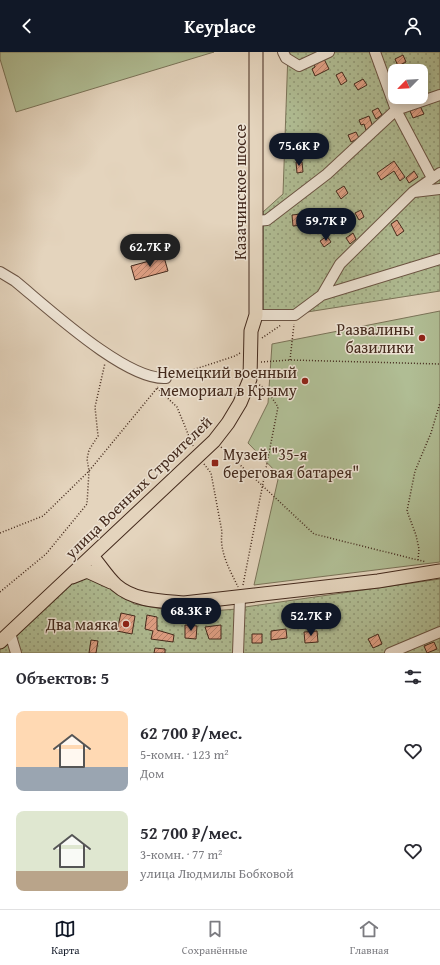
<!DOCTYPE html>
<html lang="ru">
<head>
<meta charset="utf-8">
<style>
	body { margin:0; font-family:"Gentium Book Plus",serif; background:#f2f2f3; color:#2b2b33; height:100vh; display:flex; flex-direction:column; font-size:15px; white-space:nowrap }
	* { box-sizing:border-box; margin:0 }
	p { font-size:13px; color:#7c7c81 }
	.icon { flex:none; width:22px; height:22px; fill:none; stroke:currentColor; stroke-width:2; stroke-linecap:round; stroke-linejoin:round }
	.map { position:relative; height:601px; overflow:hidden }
	.side { display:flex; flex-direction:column; background:#fff; flex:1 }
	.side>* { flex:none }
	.needle { width:26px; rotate:246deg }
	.fabs { position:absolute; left:388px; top:12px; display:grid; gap:8px }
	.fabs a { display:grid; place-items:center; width:40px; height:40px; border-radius:8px; background:#fff; box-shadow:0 2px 10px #0003; font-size:20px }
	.price { position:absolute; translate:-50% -34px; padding:0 9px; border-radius:14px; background:#111827; color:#fff; font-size:13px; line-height:26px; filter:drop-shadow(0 1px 2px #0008) }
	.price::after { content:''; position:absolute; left:50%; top:24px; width:12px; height:9px; margin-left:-6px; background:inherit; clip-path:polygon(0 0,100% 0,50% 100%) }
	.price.selected { background:#222; color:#fff }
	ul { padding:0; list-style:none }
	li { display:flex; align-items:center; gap:12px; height:100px; padding:0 16px }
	li span { display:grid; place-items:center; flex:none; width:112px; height:80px; border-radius:8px; color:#555 }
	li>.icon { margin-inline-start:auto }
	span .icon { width:48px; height:48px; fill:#fffc; stroke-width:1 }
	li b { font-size:17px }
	h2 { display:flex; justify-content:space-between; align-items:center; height:48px; padding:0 16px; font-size:17px }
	header { display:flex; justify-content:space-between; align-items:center; height:52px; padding:0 16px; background:#111827; color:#fff; font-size:18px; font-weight:600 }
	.menu { display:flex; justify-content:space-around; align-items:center; height:56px; border-top:1px solid #e1e1e2; background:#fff; font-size:11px; color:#7c7c81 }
	.menu a { display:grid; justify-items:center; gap:2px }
	.menu .selected { color:#111827 }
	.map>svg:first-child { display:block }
	.grass { fill:#b0bd94; stroke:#7a7358 }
	.park { fill:url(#park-dots); stroke:#7a7358; fill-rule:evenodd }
	.building { fill:url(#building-hatch); stroke:#43291c }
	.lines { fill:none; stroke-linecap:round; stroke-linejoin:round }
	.minor-casing { stroke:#6b5444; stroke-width:12 }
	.major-casing { stroke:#43291c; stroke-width:15 }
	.path { stroke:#43291c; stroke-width:1.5; stroke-dasharray:1 2; stroke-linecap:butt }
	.minor { stroke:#ede3d4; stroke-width:10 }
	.major { stroke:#e4d4bd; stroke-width:13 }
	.poi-dot { fill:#8f2418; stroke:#ede3d4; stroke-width:1.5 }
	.labels { text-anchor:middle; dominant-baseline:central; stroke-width:3; stroke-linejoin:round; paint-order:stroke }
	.street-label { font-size:16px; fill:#43291c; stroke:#ede3d4 }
	.poi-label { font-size:16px; fill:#43291c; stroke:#ede3d4; text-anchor:end }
</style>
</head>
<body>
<header><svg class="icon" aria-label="back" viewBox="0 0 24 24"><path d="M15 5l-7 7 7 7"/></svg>Keyplace<svg class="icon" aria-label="person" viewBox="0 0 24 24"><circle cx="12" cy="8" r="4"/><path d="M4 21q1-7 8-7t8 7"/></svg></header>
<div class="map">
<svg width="440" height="601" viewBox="0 0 440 601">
	<defs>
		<pattern id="park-dots" width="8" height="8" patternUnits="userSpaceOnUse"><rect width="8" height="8" fill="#b0bd94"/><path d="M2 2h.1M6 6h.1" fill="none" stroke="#919a78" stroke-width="1.8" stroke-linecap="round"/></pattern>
		<pattern id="building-hatch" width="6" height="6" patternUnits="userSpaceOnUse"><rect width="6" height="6" fill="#e1a186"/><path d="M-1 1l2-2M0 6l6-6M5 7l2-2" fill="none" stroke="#b8836d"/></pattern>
	</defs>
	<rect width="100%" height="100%" fill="#e4d4bd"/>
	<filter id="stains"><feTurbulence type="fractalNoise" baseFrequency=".005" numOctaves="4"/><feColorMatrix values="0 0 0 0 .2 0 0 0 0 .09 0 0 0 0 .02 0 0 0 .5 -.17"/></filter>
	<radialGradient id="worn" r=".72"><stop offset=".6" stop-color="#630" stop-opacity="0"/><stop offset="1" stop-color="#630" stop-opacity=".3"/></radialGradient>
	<path class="grass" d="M 0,0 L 214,0 L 16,60 L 0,7 Z
		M 440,259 L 440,510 L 254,533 L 279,423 L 248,391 L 268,351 L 272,292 Z"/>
	<path class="park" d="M 288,0 L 440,0 L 440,239 L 263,267 L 263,160 L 283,142 ZM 395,19 L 421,19 L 421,45 L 395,45 Z
		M 93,512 L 106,530 L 134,552 L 185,561 L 237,557 L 234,601 L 0,601 L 0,597 Z
		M 440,527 L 440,601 L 241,601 L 245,555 Z"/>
	<path class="building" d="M 403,3 L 406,10 L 398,14 L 395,7 Z
		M 324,7 L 329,17 L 315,24 L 312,17 L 315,15 L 314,11 Z
		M 342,20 L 347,29 L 341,33 L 336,23 Z
		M 363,27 L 367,33 L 358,38 L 354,32 Z
		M 420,54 L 424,62 L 413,66 L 410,59 Z
		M 378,56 L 382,63 L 376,67 L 372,59 Z
		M 369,64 L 373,75 L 366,78 L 364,72 L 361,73 L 359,68 Z
		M 356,80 L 359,86 L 351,90 L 348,83 Z
		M 394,109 L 405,125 L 400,129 L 394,119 L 381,128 L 377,121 Z
		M 296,110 L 302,110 L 303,120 L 297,121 Z
		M 414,119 L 418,125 L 409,131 L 406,126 Z
		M 344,134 L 348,141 L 341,147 L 336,139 Z
		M 361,158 L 364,165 L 359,168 L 355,161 Z
		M 301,162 L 302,173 L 293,174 L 292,163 Z
		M 397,168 L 404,179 L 397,184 L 391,172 Z
		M 353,181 L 356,187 L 350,192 L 346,186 Z
		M 327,184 L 331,190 L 324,195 L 320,189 Z
		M 164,205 L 168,219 L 135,228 L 131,214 Z
		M 121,561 L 135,564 L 132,582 L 117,579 Z
		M 147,563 L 157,565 L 157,578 L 174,583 L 173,590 L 151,587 L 153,579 L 145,577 Z
		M 185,573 L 197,574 L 196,587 L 185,586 Z
		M 221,573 L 221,587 L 209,587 L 205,575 Z
		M 286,577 L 287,586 L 271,588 L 271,579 Z
		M 317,579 L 318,590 L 305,591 L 304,580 Z
		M 252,582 L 262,582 L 262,591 L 252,591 Z
		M 378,582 L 382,592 L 373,596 L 368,587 Z
		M 91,588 L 98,589 L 96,601 L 89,601 Z
		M 434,590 L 437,597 L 427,601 L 424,594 Z
		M 155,596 L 165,597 L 165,601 L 154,601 Z"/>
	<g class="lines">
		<g class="minor-casing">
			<path id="minor" d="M 283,0 L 286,6 L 299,14 L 329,0
				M 375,0 L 396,58 L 432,126
				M 414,140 L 440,137
				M 257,169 L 267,168 L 327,122 L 396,58 L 440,43
				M 0,220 L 15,229 C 47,255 126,329 166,326
				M 322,243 L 340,212 L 413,140 L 440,121
				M 256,263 L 295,263 L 322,243 L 440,207
				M 10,581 L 16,601
				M 238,601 L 240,546
				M 390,601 L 440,580"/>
		</g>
		<g class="major-casing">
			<path id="major" d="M 92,504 C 100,513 107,525 116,533 C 134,549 161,549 184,551 L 378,529 L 440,519
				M 72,525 L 87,519 L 111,530
				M 0,590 L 214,389 L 228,371 L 240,351 L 250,327 L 251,279 L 256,263 L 256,0"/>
		</g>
		<path class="path" d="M 262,286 L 281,273
			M 290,308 L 294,272
			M 261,310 L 290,308 L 440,312
			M 174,324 L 235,304 L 240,301
			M 157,336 L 177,355 L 193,394
			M 221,395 L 314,482 L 426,510
			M 204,412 L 211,421 L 222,480 C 219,500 230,518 238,535
			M 0,481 L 43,464 L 89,419 L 158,335
			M 418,508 L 419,497 L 416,483 L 407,459 L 415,419 L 431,381 L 440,351
			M 243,533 L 278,355 L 266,337 L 258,332
			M 0,540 L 46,502 L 87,452 L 89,419 L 87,407 L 89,398 L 98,384 L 95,355 L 105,311"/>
		<use href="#minor" class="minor"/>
		<use href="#major" class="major"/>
	</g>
	<g class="poi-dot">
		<circle cx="422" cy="286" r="4"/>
		<circle cx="305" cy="329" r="4"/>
		<rect x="211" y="407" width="8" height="8" rx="2"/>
		<circle cx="126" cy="572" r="4"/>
	</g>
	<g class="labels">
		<g class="street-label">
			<text transform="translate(240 140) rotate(-90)">Казачинское шоссе</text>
			<text transform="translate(138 435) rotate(-44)">улица Военных Строителей</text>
		</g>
		<g class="poi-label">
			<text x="414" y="277">Развалины<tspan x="414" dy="18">базилики</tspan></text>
			<text x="297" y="320">Немецкий военный<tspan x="297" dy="18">мемориал в Крыму</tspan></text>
			<text x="223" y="402" text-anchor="start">Музей "35-я<tspan x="223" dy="18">береговая батарея"</tspan></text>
			<text x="118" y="572">Два маяка</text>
		</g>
	</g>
	<rect width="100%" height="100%" filter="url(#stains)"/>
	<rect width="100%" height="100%" fill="url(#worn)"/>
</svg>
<div class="fabs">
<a><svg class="needle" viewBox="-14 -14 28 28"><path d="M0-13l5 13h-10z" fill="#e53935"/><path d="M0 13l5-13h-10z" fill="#7c7c81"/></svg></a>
</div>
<b class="price" style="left:299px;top:115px">75.6K ₽</b>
<b class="price" style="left:326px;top:190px">59.7K ₽</b>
<b class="price selected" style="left:150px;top:216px">62.7K ₽</b>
<b class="price" style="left:191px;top:580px">68.3K ₽</b>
<b class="price" style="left:311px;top:585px">52.7K ₽</b>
</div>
<section class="side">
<h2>Объектов: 5<svg class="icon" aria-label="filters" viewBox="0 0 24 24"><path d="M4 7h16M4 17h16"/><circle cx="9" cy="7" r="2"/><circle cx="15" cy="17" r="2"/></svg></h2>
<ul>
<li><span style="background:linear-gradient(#ffd9b3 70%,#9aa5b1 0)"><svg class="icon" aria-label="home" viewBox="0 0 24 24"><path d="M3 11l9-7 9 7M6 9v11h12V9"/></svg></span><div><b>62 700 ₽/мес.</b><p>5-комн. · 123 m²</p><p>Дом</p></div><svg class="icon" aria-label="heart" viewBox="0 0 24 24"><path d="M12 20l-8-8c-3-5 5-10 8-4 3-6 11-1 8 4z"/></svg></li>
<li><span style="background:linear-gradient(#dfe7d0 75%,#b9a48a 0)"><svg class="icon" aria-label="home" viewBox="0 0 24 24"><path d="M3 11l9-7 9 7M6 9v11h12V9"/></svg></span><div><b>52 700 ₽/мес.</b><p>3-комн. · 77 m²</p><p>улица Людмилы Бобковой</p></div><svg class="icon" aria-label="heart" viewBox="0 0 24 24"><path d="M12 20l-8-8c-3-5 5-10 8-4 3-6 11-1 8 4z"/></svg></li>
</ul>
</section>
<nav class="menu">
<a class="selected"><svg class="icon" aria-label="map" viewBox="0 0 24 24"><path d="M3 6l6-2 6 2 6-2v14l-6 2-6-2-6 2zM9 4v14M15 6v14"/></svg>Карта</a>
<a><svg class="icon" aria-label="saved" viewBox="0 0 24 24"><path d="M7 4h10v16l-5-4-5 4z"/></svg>Сохранённые</a>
<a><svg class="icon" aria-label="home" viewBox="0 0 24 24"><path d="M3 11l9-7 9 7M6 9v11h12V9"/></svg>Главная</a>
</nav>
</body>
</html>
